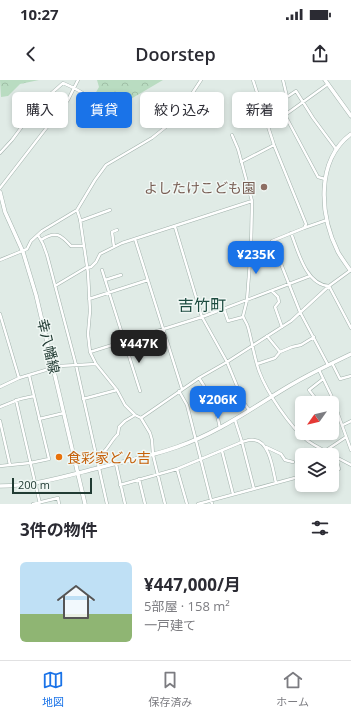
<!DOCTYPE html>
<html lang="ja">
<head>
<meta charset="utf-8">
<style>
	body { margin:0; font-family:"Open Sans","Noto Sans JP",sans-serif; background:#f7f7f7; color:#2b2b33; height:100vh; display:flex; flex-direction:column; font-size:15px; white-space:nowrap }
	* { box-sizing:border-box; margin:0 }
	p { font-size:13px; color:#7c7c81 }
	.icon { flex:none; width:22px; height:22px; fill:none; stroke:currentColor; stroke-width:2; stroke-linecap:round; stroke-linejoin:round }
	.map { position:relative; height:424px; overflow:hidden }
	.details { display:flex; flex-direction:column; background:#fff; flex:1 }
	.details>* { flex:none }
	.hud { position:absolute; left:12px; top:12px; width:327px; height:36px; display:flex; gap:8px }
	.needle { width:26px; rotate:236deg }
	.fabs { position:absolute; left:295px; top:316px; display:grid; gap:8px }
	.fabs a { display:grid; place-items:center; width:44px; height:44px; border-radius:6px; background:#fff; box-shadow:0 2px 6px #0003; font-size:20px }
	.scale { position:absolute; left:12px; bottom:10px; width:80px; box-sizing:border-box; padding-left:4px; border:2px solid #213b33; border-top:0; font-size:11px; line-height:14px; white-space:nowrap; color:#213b33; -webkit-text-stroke:3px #f0f7f4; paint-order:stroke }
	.price { position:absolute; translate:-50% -34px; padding:0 9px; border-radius:8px; background:#1a73e8; color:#fff; font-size:13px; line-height:26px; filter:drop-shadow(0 1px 2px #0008) }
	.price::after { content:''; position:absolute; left:50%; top:24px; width:12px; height:9px; margin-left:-6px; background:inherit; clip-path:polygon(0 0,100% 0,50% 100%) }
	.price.active { background:#222; color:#fff }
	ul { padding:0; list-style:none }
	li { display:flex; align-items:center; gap:12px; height:100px; padding:0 20px }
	li span { display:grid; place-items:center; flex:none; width:112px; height:80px; border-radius:6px; color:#555 }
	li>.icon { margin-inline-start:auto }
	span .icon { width:48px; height:48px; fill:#fffc; stroke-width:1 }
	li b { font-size:17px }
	h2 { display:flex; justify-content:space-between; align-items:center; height:48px; padding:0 20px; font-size:17px }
	.chip { padding:0 14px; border-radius:6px; background:#fff; box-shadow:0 2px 6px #0003; font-size:14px; line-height:36px }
	.chip.active { background:#1a73e8; color:#fff }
	.status { display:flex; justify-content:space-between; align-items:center; height:28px; padding:0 20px; background:#fff; direction:ltr }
	.status svg { height:11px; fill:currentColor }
	header { display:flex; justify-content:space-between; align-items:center; height:52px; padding:0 20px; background:#fff; font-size:18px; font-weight:600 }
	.tab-bar { display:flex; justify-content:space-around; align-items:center; height:56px; border-top:1px solid #e1e1e2; background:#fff; font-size:11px; color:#7c7c81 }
	.tab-bar a { display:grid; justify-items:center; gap:2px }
	.tab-bar .active { color:#1a73e8 }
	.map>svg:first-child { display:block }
	.forest { fill:url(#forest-crowns) }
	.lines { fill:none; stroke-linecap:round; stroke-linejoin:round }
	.minor-casing { stroke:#a3b3ad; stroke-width:3.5 }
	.tertiary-casing { stroke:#a3b3ad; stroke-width:4.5 }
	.minor { stroke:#fff; stroke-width:2.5 }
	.tertiary { stroke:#fff; stroke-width:3.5 }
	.education-dot { fill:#8d6e63; stroke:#f0f7f4; stroke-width:1.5 }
	.food-dot { fill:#e8710a; stroke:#f0f7f4; stroke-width:1.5 }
	.labels { text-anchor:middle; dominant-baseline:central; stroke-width:3; stroke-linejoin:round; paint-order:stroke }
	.education-label { font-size:14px; fill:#785e54; stroke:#f0f7f4; text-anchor:end }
	.street-label { font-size:14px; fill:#213b33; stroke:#f0f7f4 }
	.food-label { font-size:14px; fill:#c56008; stroke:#f0f7f4; text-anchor:start }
	.quarter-label { font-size:16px; fill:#1d4c40; stroke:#f0f7f4 }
</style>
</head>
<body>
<div class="status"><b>10:27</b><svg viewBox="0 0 49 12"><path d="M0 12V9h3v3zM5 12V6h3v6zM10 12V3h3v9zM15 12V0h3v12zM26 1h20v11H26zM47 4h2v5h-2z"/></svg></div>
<header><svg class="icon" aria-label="back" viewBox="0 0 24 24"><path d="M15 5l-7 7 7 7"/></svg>Doorstep<svg class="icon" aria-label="share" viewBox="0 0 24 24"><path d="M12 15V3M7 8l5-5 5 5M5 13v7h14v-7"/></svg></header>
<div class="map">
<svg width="351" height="424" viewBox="0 0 351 424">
	<defs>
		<pattern id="forest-crowns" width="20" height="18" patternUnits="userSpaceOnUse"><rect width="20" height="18" fill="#b9dcc1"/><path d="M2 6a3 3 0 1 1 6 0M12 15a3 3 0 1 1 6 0" fill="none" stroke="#9fbea6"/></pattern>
	</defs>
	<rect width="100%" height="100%" fill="#e0ebe6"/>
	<path class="forest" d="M 0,0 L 39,0 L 20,4 L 8,16 L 1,17 Z
		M 97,0 L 163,0 L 129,20 L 110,28 L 95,14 L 99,7 Z"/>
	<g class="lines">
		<g class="minor-casing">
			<path id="minor" d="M 253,0 L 274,65 L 306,144 L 304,148 L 272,161 L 300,232 L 328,285
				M 283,0 L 287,17 L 296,11 L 313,38 L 336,69
				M 232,55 L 238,69 L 252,121 L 251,168 L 247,220 L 243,236 C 244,240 247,243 248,247 C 252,261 254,277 259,291 C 267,313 290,347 308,361 C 315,366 324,370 332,375
				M 0,73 L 12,60 L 38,25 L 63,3 C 79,10 91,16 100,31
				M 241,82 L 274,65
				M 325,99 L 318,97 L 285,35 L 328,4
				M 0,108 L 68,20 L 78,0
				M 77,130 L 80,139 L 88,193 L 90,231 L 88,254 L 90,272 L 96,284 L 117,310 L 125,325 L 135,335 L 141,338 L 150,353 L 152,360 L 153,375 L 165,424
				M 80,141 L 110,130
				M 175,147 L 202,237 L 227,282 L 244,323 L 249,330
				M 304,148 L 327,140
				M 291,153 C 298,171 306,205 329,206
				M 38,155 L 43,164 L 47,175 L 76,285 L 107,424
				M 135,159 L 182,309
				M 41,160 C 56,150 61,155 71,166 L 84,166
				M 114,167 L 112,152 L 117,150
				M 0,180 L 27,169 L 31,161 L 42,151 L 77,130 L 95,100 L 106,85 L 152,58 L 167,46 L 180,32 L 201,0
				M 87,188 L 91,187 L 96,182 L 100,174 L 122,163 L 252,121
				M 102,190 L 140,311
				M 105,200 L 121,195
				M 55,206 L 87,187
				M 329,206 L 351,248
				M 272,211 L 278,217 L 279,222 L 275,227 L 282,247
				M 89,219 L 148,200
				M 224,229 L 228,241 L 243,237
				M 0,234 L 19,298
				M 267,256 L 280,272
				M 90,272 L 202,237 L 310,196
				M 332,283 L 340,299 L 351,296
				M 257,284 L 275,278 L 280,272 L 292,267 L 301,265 L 314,257
				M 319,290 L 331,315 L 351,370
				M 199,298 L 206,309 L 212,312 L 220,348
				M 0,307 L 19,298 L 59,286 L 96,284
				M 179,311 L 187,325 L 212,424
				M 83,319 L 117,310
				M 16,320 L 40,424
				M 319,323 L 309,310 L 323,299
				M 0,327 L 20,319 L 34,316 L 29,295
				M 332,335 L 338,333
				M 141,338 L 199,298 L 227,282 L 291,241 L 329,206 L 351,190
				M 39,339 L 64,333
				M 235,340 L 242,362 L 254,409
				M 0,341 L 10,385
				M 343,345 L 351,341
				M 303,357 L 306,353
				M 266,367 L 281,374 L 285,380 L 293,382
				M 222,371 L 233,414
				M 325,371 L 346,357
				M 332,375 L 351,385
				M 97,377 C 107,373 110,361 118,354 L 119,347 L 125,341 L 135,335
				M 116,384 L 125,424
				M 0,386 L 30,383 L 49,379 L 34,316
				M 177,389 L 187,424
				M 332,390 L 339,389 L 336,378
				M 139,399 L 145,424
				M 120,405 L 177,389 L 242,362 C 246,361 250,359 254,360 C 270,361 273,391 276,403
				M 33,424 L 58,418 L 59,424
				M 198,424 L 302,396"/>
		</g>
		<g class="tertiary-casing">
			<path id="tertiary" d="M 325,0 L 351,36
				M 0,112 L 5,132 L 23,172 L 36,215 L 85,424
				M 350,190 C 346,184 342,179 338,172 C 320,136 315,81 351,54
				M 0,406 C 34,406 66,396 98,388 C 125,381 152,376 177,367 C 218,353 252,328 289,306 C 309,294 330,284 351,274"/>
		</g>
		<use href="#minor" class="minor"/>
		<use href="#tertiary" class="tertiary"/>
	</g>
	<circle class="education-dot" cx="264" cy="107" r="4"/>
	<circle class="food-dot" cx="59" cy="377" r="4"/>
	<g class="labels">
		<g class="education-label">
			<text x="256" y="107">よしたけこども園</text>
		</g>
		<g class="street-label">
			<text transform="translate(49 266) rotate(77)">幸八幡線</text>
		</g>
		<g class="food-label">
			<text x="67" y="377">食彩家どん吉</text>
		</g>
		<g class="quarter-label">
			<text x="202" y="225">吉竹町</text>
		</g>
	</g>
</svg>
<div class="fabs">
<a><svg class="needle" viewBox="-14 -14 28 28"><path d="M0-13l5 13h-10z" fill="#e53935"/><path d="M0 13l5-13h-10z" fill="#7c7c81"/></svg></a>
<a><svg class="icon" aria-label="layers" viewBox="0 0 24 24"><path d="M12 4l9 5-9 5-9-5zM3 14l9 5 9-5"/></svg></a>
</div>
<div class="scale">200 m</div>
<b class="price" style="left:256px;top:195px">¥235K</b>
<b class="price active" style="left:139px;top:284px">¥447K</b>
<b class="price" style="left:218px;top:340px">¥206K</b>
<div class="hud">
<a class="chip">購入</a>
<a class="chip active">賃貸</a>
<a class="chip">絞り込み</a>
<a class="chip">新着</a>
</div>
</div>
<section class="details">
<h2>3件の物件<svg class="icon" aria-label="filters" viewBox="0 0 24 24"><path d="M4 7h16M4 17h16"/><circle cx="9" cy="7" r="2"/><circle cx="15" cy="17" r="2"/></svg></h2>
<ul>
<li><span style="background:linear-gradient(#bfe0f5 65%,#8fb573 0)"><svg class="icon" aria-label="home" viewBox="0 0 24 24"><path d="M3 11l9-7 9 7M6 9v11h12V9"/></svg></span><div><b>¥447,000/月</b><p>5部屋 · 158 m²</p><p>一戸建て</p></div></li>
</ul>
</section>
<nav class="tab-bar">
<a class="active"><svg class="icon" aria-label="map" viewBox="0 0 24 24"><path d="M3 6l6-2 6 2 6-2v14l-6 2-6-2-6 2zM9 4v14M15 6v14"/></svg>地図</a>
<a><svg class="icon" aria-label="saved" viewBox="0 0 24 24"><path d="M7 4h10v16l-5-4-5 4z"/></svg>保存済み</a>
<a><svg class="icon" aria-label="home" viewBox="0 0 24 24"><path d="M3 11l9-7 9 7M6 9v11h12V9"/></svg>ホーム</a>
</nav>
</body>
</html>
